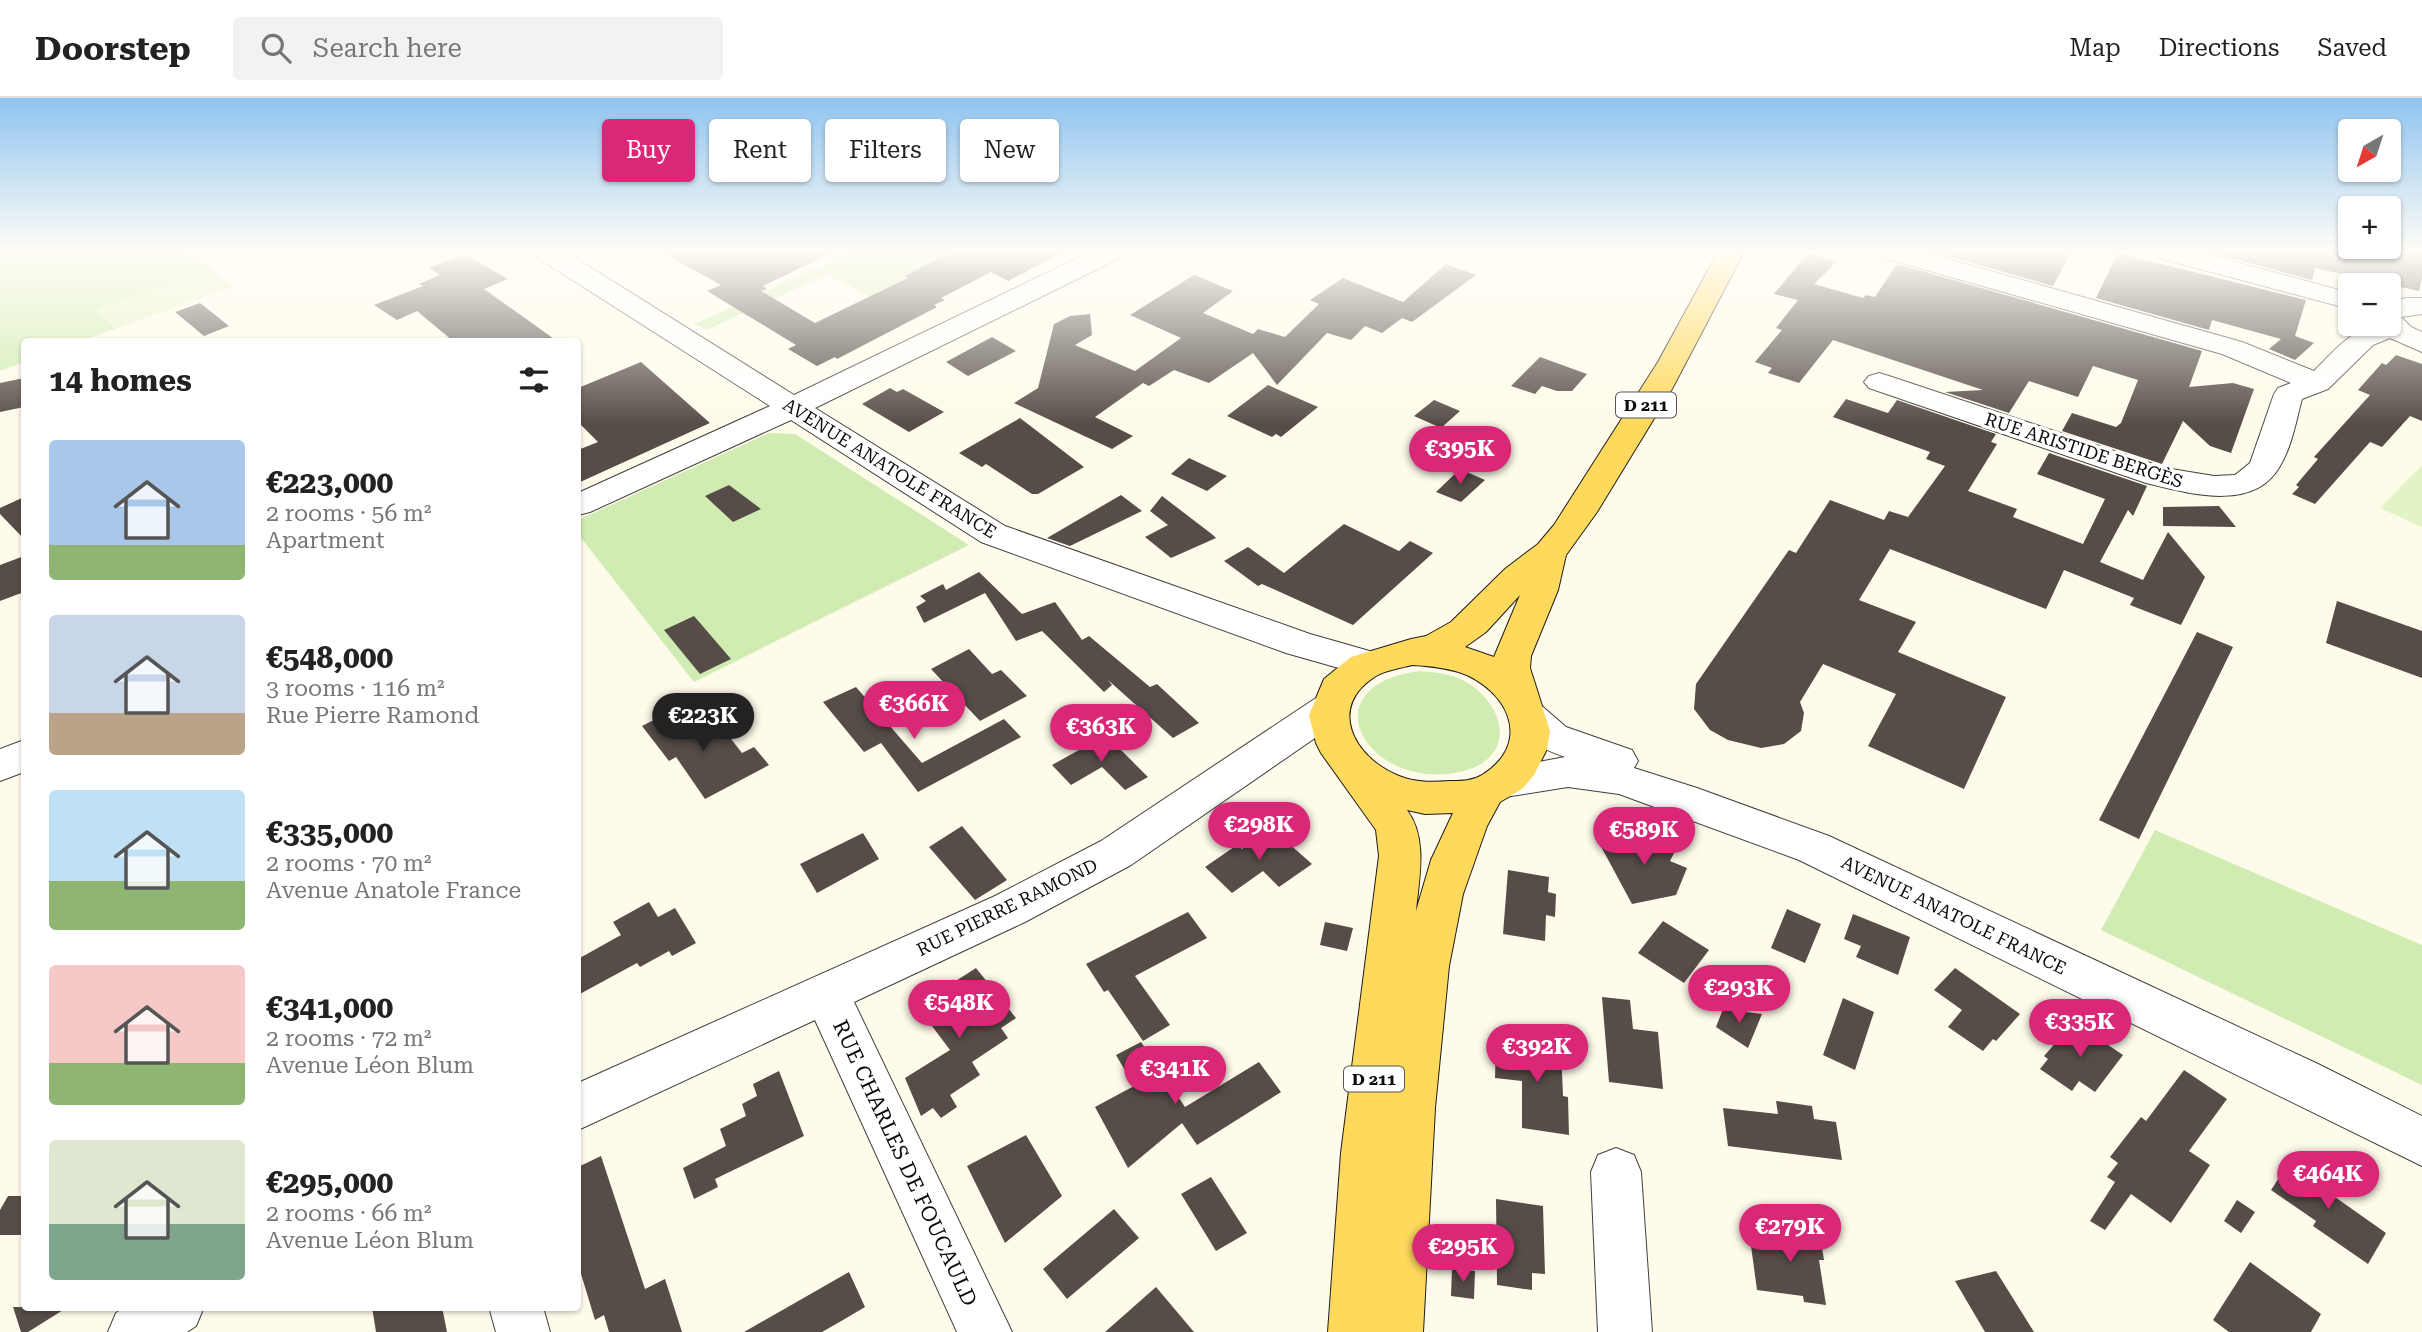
<!DOCTYPE html>
<html lang="en">
<head>
<meta charset="utf-8">
<style>
	body { margin:0; font-family:"Roboto Serif",serif; background:#f2f2f2; color:#222; height:100vh; display:flex; flex-direction:column; font-size:26px; white-space:nowrap }
	* { box-sizing:border-box; margin:0 }
	p { font-size:23px; color:#767676 }
	.icon { flex:none; width:38px; height:38px; fill:none; stroke:currentColor; stroke-width:2; stroke-linecap:round; stroke-linejoin:round }
	.map { position:relative; flex:1; overflow:hidden }
	.side { position:absolute; left:21px; top:240px; width:560px; height:973px; display:flex; flex-direction:column; background:#fff; border-radius:7px; box-shadow:0 2px 5px #0004 }
	.side>* { flex:none }
	.top-card { position:absolute; left:602px; top:21px; width:665px; height:63px; display:flex; gap:14px }
	.needle { width:46px; rotate:219deg }
	.fabs { position:absolute; left:2338px; top:21px; display:grid; gap:14px }
	.fabs a { display:grid; place-items:center; width:63px; height:63px; border-radius:7px; background:#fff; box-shadow:0 2px 5px #0004; font-size:35px }
	.price { position:absolute; translate:-50% -60px; padding:0 16px; border-radius:24px; background:#db2777; color:#fff; font-size:23px; line-height:46px; filter:drop-shadow(0 2px 4px #0008) }
	.price::after { content:''; position:absolute; left:50%; top:42px; width:21px; height:16px; margin-left:-10px; background:inherit; clip-path:polygon(0 0,100% 0,50% 100%) }
	.price.on { background:#222; color:#fff }
	ul { padding:0; list-style:none }
	li { display:flex; align-items:center; gap:21px; height:175px; padding:0 28px }
	li span { display:grid; place-items:center; flex:none; width:196px; height:140px; border-radius:7px; color:#555 }
	li>.icon { margin-inline-start:auto }
	span .icon { width:84px; height:84px; fill:#fffc; stroke-width:1 }
	li b { font-size:30px }
	h2 { display:flex; justify-content:space-between; align-items:center; height:84px; padding:0 28px; font-size:30px }
	.chip { padding:0 24px; border-radius:7px; background:#fff; box-shadow:0 2px 5px #0004; font-size:24px; line-height:63px }
	.chip.on { background:#db2777; color:#fff }
	header { display:flex; align-items:center; gap:42px; box-sizing:border-box; height:98px; padding:0 35px; background:#fff; border-bottom:2px solid #e0e0e0 }
	header strong { font-size:33px }
	nav { display:flex; gap:38px; margin-inline-start:auto; font-size:24px }
	.search { width:490px; height:63px; background:#f2f2f2; display:flex; align-items:center; gap:18px; box-sizing:border-box; padding:0 24px; border-radius:7px; color:#767676; font-size:26px }
	.map>svg:first-child { display:block }
	.green { fill:#d0ecb2 }
	.pitch { fill:#e2f3c5 }
	.building { fill:#564d48 }
	.lines { fill:none; stroke-linecap:round; stroke-linejoin:round }
	.minor-casing { stroke:#3f3f3f; stroke-width:2 }
	.major-casing { stroke:#1d1d1d; stroke-width:2 }
	.minor { fill:#fff; fill-rule:evenodd }
	.major { fill:#ffd95b; fill-rule:evenodd }
	.labels { text-anchor:middle; dominant-baseline:central; stroke-width:7; stroke-linejoin:round; paint-order:stroke }
	.shield { fill:#fff; stroke:#555; stroke-width:2 }
	.shield-label { font-size:16px; font-weight:bold; fill:#0c0c0c }
	.street-label { font-size:18px; fill:#0c0c0c; stroke:#fff }
	.near-street-label { font-size:21px; fill:#0c0c0c; stroke:#fff }
</style>
</head>
<body>
<header>
<strong>Doorstep</strong>
<div class="search"><svg class="icon" aria-label="search" viewBox="0 0 24 24"><circle cx="10" cy="10" r="6"/><path d="M15 15l6 6"/></svg>Search here</div>
<nav><a>Map</a><a>Directions</a><a>Saved</a></nav>
</header>
<div class="map">
<svg width="2422" height="1234" viewBox="0 0 2422 1234">
	<rect width="100%" height="100%" fill="#fffbeb"/>
	<path class="green" d="M 0,154 L 190,154 L 231,188 L 81,243 L 24,243 L 24,264 L 0,273 Z
		M 850,154 L 980,154 L 881,204 L 828,176 L 707,232 L 695,226 Z
		M 769,335 L 795,336 L 969,447 L 694,584 L 578,436 L 578,422 Z
		M 1419,573 C 1435,574 1452,576 1466,584 C 1503,605 1518,656 1467,672 C 1374,700 1301,590 1419,573 Z
		M 2155,732 L 2422,847 L 2422,987 L 2101,832 Z"/>
	<path class="pitch" d="M 208,172 L 228,190 L 115,231 L 96,211 Z
		M 2422,367 L 2422,429 L 2380,410 Z"/>
	<path class="building" d="M 661,154 L 833,154 L 763,188 L 767,191 L 761,193 L 815,225 L 908,180 L 905,178 L 950,154 L 1063,154 L 1008,183 L 991,174 L 941,200 L 945,202 L 934,207 L 937,209 L 837,261 L 835,259 L 817,268 L 788,251 L 796,247 L 707,193 L 721,187 Z
		M 1934,154 L 2071,154 L 2053,188 Z
		M 2210,154 L 2422,154 L 2422,180 L 2419,193 L 2315,170 L 2312,182 Z
		M 1808,155 L 1837,163 L 1814,186 L 1863,200 L 1866,197 L 1875,199 L 1897,166 L 2202,253 L 2189,289 L 2233,285 L 2254,291 L 2231,355 L 2210,348 L 2183,323 L 2162,366 L 2062,333 L 2072,315 L 2116,329 L 2121,325 L 2138,282 L 2093,268 L 2078,299 L 2029,283 L 2009,315 L 1945,294 L 1983,292 L 1833,242 L 1799,285 L 1768,275 L 1772,270 L 1755,264 L 1782,232 L 1776,230 L 1798,202 L 1774,196 Z
		M 2118,155 L 2306,202 L 2295,238 L 2314,245 L 2295,262 L 2269,251 L 2281,241 L 2212,222 L 2209,232 L 2096,200 Z
		M 464,156 L 508,181 L 484,191 L 557,243 L 453,243 L 417,213 L 397,222 L 374,207 L 423,188 L 419,186 L 440,177 L 429,170 Z
		M 1446,166 L 1476,177 L 1412,224 L 1402,220 L 1382,235 L 1365,228 L 1351,242 L 1327,235 L 1277,287 L 1253,255 L 1209,285 L 1174,272 L 1149,288 L 1143,285 L 1095,319 L 1133,338 L 1112,351 L 1014,305 L 1038,290 L 1054,226 L 1070,218 L 1090,216 L 1092,237 L 1075,247 L 1135,273 L 1181,240 L 1130,217 L 1194,177 L 1233,193 L 1203,215 L 1253,236 L 1258,231 L 1285,239 L 1319,206 L 1310,202 L 1343,180 L 1403,204 Z
		M 200,205 L 229,228 L 204,238 L 175,214 Z
		M 992,239 L 1016,253 L 968,278 L 946,264 Z
		M 2396,257 L 2422,266 L 2422,323 L 2410,318 L 2382,349 L 2370,344 L 2315,406 L 2292,396 L 2299,389 L 2296,387 L 2318,361 L 2314,359 L 2370,297 L 2358,292 L 2382,265 L 2386,267 Z
		M 1540,259 L 1587,276 L 1572,293 L 1557,293 L 1542,288 L 1535,296 L 1511,288 Z
		M 641,264 L 710,325 L 578,385 L 578,352 L 598,344 L 578,324 L 578,290 Z
		M 24,280 L 24,309 L 0,314 L 0,285 Z
		M 1268,287 L 1318,309 L 1281,339 L 1276,336 L 1272,339 L 1227,318 Z
		M 890,290 L 897,294 L 903,291 L 944,314 L 909,334 L 862,306 Z
		M 1846,301 L 1888,315 L 1897,302 L 1996,336 L 1991,344 L 1997,346 L 1968,393 L 2017,411 L 2013,419 L 2083,446 L 2105,401 L 2037,376 L 2049,355 L 2147,388 L 2133,418 L 2128,412 L 2100,464 L 2143,482 L 2168,434 L 2205,479 L 2181,527 L 2130,507 L 2134,500 L 2064,472 L 2046,511 L 1890,451 L 1859,502 L 1916,524 L 1898,554 L 2006,599 L 1964,691 L 1868,648 L 1896,596 L 1823,566 L 1800,604 L 1804,615 L 1801,633 L 1784,646 L 1761,650 L 1728,642 L 1710,632 L 1694,611 L 1696,586 L 1789,452 L 1796,455 L 1830,402 L 1884,422 L 1889,413 L 1908,419 L 1945,368 L 1926,361 L 1930,354 L 1833,319 Z
		M 1434,302 L 1460,313 L 1441,330 L 1414,318 Z
		M 1020,320 L 1084,369 L 1038,396 L 1032,396 L 986,366 L 982,369 L 959,355 Z
		M 1189,360 L 1227,378 L 1207,393 L 1171,376 Z
		M 1460,371 L 1485,382 L 1461,404 L 1436,394 Z
		M 729,387 L 761,411 L 733,424 L 705,398 Z
		M 1121,397 L 1142,413 L 1070,448 L 1047,440 Z
		M 1162,398 L 1213,437 L 1216,440 L 1171,460 L 1145,439 L 1168,427 L 1150,413 Z
		M 24,399 L 24,441 L 0,416 L 0,410 Z
		M 2219,408 L 2236,429 L 2163,428 L 2163,409 Z
		M 1344,426 L 1399,453 L 1410,443 L 1433,455 L 1353,527 L 1262,486 L 1258,488 L 1224,463 L 1248,449 L 1284,475 Z
		M 24,458 L 24,494 L 0,503 L 0,467 Z
		M 979,474 L 1022,516 L 1055,504 L 1082,542 L 1089,538 L 1150,589 L 1157,586 L 1199,625 L 1173,640 L 1108,582 L 1112,587 L 1104,594 L 1042,533 L 1016,543 L 985,495 L 924,525 L 916,509 L 926,503 L 920,498 L 943,486 L 946,492 Z
		M 2337,503 L 2422,533 L 2422,580 L 2326,545 Z
		M 694,518 L 731,561 L 700,576 L 664,532 Z
		M 2197,534 L 2233,549 L 2139,741 L 2099,722 Z
		M 969,551 L 992,576 L 1001,572 L 1027,598 L 980,623 L 931,571 Z
		M 856,589 L 922,665 L 1004,621 L 1021,639 L 918,694 L 881,645 L 864,654 L 823,604 Z
		M 679,609 L 706,641 L 715,637 L 728,637 L 742,655 L 754,649 L 769,667 L 705,701 L 676,659 L 669,663 L 642,628 Z
		M 1106,637 L 1148,679 L 1125,692 L 1102,669 L 1071,687 L 1052,667 Z
		M 962,728 L 1007,782 L 975,802 L 929,749 Z
		M 1271,730 L 1312,766 L 1279,789 L 1263,773 L 1232,795 L 1205,769 L 1237,747 L 1242,751 Z
		M 1627,730 L 1676,751 L 1670,763 L 1687,770 L 1676,797 L 1632,806 L 1598,743 L 1622,740 Z
		M 863,735 L 879,761 L 817,795 L 800,766 Z
		M 1508,772 L 1549,779 L 1548,794 L 1556,796 L 1555,819 L 1546,817 L 1545,843 L 1503,836 Z
		M 649,804 L 658,819 L 675,810 L 696,845 L 672,858 L 669,853 L 640,869 L 637,865 L 578,897 L 578,861 L 621,837 L 613,824 Z
		M 1787,811 L 1821,826 L 1805,865 L 1771,850 Z
		M 1188,814 L 1207,840 L 1135,878 L 1170,927 L 1143,943 L 1108,892 L 1104,894 L 1086,866 Z
		M 1853,816 L 1910,839 L 1898,877 L 1856,859 L 1861,848 L 1844,841 Z
		M 1663,823 L 1709,852 L 1684,885 L 1638,855 Z
		M 1325,824 L 1353,830 L 1347,853 L 1320,847 Z
		M 976,870 L 1016,920 L 1001,930 L 1008,940 L 972,964 L 980,977 L 950,997 L 957,1009 L 941,1020 L 933,1010 L 921,1018 L 905,980 L 950,952 L 917,908 Z
		M 1955,870 L 2020,916 L 1996,943 L 1993,941 L 1983,953 L 1948,929 L 1962,912 L 1934,892 Z
		M 1602,899 L 1630,902 L 1633,931 L 1658,934 L 1663,991 L 1609,984 Z
		M 1843,900 L 1874,914 L 1855,972 L 1823,957 Z
		M 1723,911 L 1762,916 L 1748,950 L 1716,929 Z
		M 2074,924 L 2123,957 L 2095,994 L 2079,983 L 2072,993 L 2040,971 L 2048,961 L 2044,958 Z
		M 1141,944 L 1185,1009 L 1259,964 L 1281,994 L 1197,1047 L 1182,1025 L 1128,1070 L 1095,1009 L 1134,988 L 1116,957 Z
		M 1524,944 L 1561,949 L 1563,998 L 1568,999 L 1569,1037 L 1522,1030 L 1522,983 L 1495,980 L 1496,945 L 1524,949 Z
		M 2184,972 L 2227,1001 L 2189,1053 L 2210,1067 L 2171,1125 L 2131,1096 L 2105,1132 L 2090,1123 L 2115,1084 L 2107,1079 L 2118,1065 L 2110,1059 L 2141,1019 L 2146,1023 Z
		M 779,973 L 804,1038 L 715,1081 L 718,1089 L 694,1101 L 683,1070 L 726,1048 L 720,1031 L 746,1018 L 742,1006 L 757,998 L 753,986 Z
		M 1776,1003 L 1812,1008 L 1814,1021 L 1836,1024 L 1842,1062 L 1728,1048 L 1723,1010 L 1778,1016 Z
		M 1026,1037 L 1062,1098 L 1005,1145 L 967,1068 Z
		M 601,1058 L 645,1191 L 665,1181 L 682,1234 L 609,1234 L 604,1217 L 595,1222 L 578,1166 L 578,1069 Z
		M 2292,1060 L 2339,1094 L 2335,1099 L 2386,1135 L 2368,1166 L 2313,1128 L 2316,1123 L 2271,1092 Z
		M 1211,1079 L 1247,1135 L 1216,1153 L 1181,1096 Z
		M 8,1098 L 24,1098 L 24,1137 L 0,1137 L 0,1112 Z
		M 1496,1101 L 1543,1108 L 1545,1176 L 1532,1175 L 1532,1192 L 1497,1187 Z
		M 2237,1102 L 2255,1114 L 2241,1135 L 2224,1123 Z
		M 1114,1111 L 1139,1140 L 1067,1201 L 1043,1171 Z
		M 1795,1126 L 1819,1130 L 1824,1162 L 1819,1162 L 1826,1207 L 1804,1204 L 1803,1198 L 1757,1192 L 1749,1133 L 1797,1140 Z
		M 2250,1164 L 2321,1216 L 2311,1234 L 2229,1234 L 2213,1222 Z
		M 1452,1170 L 1475,1173 L 1474,1201 L 1451,1198 Z
		M 1996,1173 L 2034,1234 L 1985,1234 L 1955,1183 Z
		M 849,1174 L 865,1209 L 843,1222 L 822,1234 L 744,1234 Z
		M 1156,1189 L 1194,1234 L 1105,1234 Z
		M 13,1209 L 68,1209 L 28,1234 L 21,1234 Z
		M 372,1209 L 442,1209 L 447,1234 L 376,1234 Z"/>
	<g class="lines">
		<g class="minor-casing">
			<path id="minor" d="M 534,154 L 566,154 L 794,297 L 1090,154 L 1124,154 L 1120,160 L 815,310 L 1005,428 L 1310,536 L 1380,556 L 1386,565 L 1380,574 L 1367,578 L 1286,555 L 981,444 L 791,322 L 590,414 L 578,417 L 578,395 L 770,308 L 538,160 Z
				M 1880,154 L 1923,154 L 2242,244 L 2314,273 C 2336,251 2355,226 2389,226 L 2389,205 L 2406,200 L 2422,200 L 2422,216 L 2401,219 L 2411,229 L 2422,234 L 2422,254 L 2390,240 L 2373,247 L 2328,291 L 2302,301 C 2296,323 2292,348 2280,368 C 2254,415 2187,395 2146,385 L 1869,290 L 1864,284 L 1869,278 L 1879,275 L 1889,278 L 2165,370 L 2214,378 L 2235,377 L 2250,365 L 2274,296 L 2278,290 L 2291,285 L 2222,256 L 1884,160 Z
				M 2155,154 L 2199,154 L 2350,195 L 2350,211 L 2159,160 Z
				M 1330,596 L 1344,600 L 1349,610 L 1344,620 L 1131,767 L 1025,824 L 854,904 L 1012,1234 L 957,1234 L 815,922 L 578,1032 L 578,985 L 995,798 L 1101,743 L 1316,600 Z
				M 1529,605 L 1543,609 L 1566,629 L 1632,652 L 1638,663 L 1634,670 L 1697,690 L 1829,738 L 2318,966 L 2422,1018 L 2422,1068 L 1799,762 L 1619,696 L 1568,689 L 1505,699 L 1491,695 L 1485,684 L 1491,673 L 1565,659 C 1542,651 1522,641 1510,619 L 1515,609 Z
				M 24,642 L 24,674 L 0,683 L 0,651 Z
				M 1616,1050 L 1634,1057 L 1641,1074 L 1652,1234 L 1598,1234 L 1591,1074 L 1598,1057 Z
				M 125,1209 L 204,1209 L 196,1228 L 187,1234 L 108,1234 L 116,1215 Z
				M 489,1209 L 543,1209 L 550,1234 L 496,1234 Z"/>
		</g>
		<g class="major-casing">
			<path id="major" d="M 1718,154 L 1744,154 L 1672,291 L 1597,414 L 1566,457 L 1558,492 L 1531,558 L 1530,570 L 1550,633 L 1547,651 L 1534,677 L 1522,691 L 1500,704 L 1487,728 L 1463,796 L 1449,868 L 1435,1010 L 1423,1234 L 1328,1234 L 1341,1055 L 1379,758 L 1376,732 L 1321,655 L 1316,645 L 1309,617 L 1324,581 L 1351,559 L 1411,541 L 1426,538 L 1451,524 L 1505,471 L 1538,446 L 1554,427 L 1658,264 ZM 1520,497 L 1494,559 L 1465,549 L 1486,534 ZM 1412,567 C 1431,568 1451,570 1469,578 C 1513,600 1529,648 1482,677 C 1472,683 1462,683 1451,683 C 1433,684 1416,685 1399,678 C 1354,660 1326,609 1376,578 C 1386,572 1401,570 1412,567 ZM 1407,712 L 1425,716 L 1453,715 L 1431,762 L 1416,813 C 1419,780 1428,740 1407,712 Z"/>
		</g>
		<use href="#minor" class="minor"/>
		<use href="#major" class="major"/>
	</g>
	<linearGradient id="sky" x2="0" y2="1"><stop stop-color="#90c4f0"/><stop offset="0.47" stop-color="#fffdf6"/><stop offset="1" stop-color="#fffdf6" stop-opacity="0"/></linearGradient>
	<rect width="2422" height="327" fill="url(#sky)"/>
	<g class="labels">
		<g class="shield">
			<rect x="1616" y="294.5" width="60" height="25" rx="5"/>
			<rect x="1344" y="968.5" width="60" height="25" rx="5"/>
		</g>
		<g class="shield-label">
			<text x="1646" y="307">D 211</text>
			<text x="1374" y="981">D 211</text>
		</g>
		<g class="street-label">
			<text transform="translate(2084 352) rotate(18)">RUE ARISTIDE BERGÈS</text>
			<text transform="translate(890 370) rotate(32)">AVENUE ANATOLE FRANCE</text>
			<text transform="translate(1007 809) rotate(-26)">RUE PIERRE RAMOND</text>
			<text transform="translate(1954 817) rotate(26)">AVENUE ANATOLE FRANCE</text>
		</g>
		<g class="near-street-label">
			<text transform="translate(905 1065) rotate(65)">RUE CHARLES DE FOUCAULD</text>
		</g>
	</g>
</svg>
<div class="fabs">
<a><svg class="needle" viewBox="-14 -14 28 28"><path d="M0-13l5 13h-10z" fill="#e53935"/><path d="M0 13l5-13h-10z" fill="#767676"/></svg></a>
<a>+</a>
<a>−</a>
</div>
<b class="price" style="left:1460px;top:388px">€395K</b>
<b class="price" style="left:914px;top:643px">€366K</b>
<b class="price on" style="left:703px;top:655px">€223K</b>
<b class="price" style="left:1101px;top:666px">€363K</b>
<b class="price" style="left:1259px;top:764px">€298K</b>
<b class="price" style="left:1644px;top:769px">€589K</b>
<b class="price" style="left:1739px;top:927px">€293K</b>
<b class="price" style="left:959px;top:942px">€548K</b>
<b class="price" style="left:2080px;top:961px">€335K</b>
<b class="price" style="left:1537px;top:986px">€392K</b>
<b class="price" style="left:1175px;top:1008px">€341K</b>
<b class="price" style="left:2328px;top:1113px">€464K</b>
<b class="price" style="left:1790px;top:1166px">€279K</b>
<b class="price" style="left:1463px;top:1186px">€295K</b>
<div class="top-card">
<a class="chip on">Buy</a>
<a class="chip">Rent</a>
<a class="chip">Filters</a>
<a class="chip">New</a>
</div>
<section class="side">
<h2>14 homes<svg class="icon" aria-label="filters" viewBox="0 0 24 24"><path d="M4 7h16M4 17h16"/><circle cx="9" cy="7" r="2"/><circle cx="15" cy="17" r="2"/></svg></h2>
<ul>
<li><span style="background:linear-gradient(#a9c7e8 75%,#8fb573 0)"><svg class="icon" aria-label="home" viewBox="0 0 24 24"><path d="M3 11l9-7 9 7M6 9v11h12V9"/></svg></span><div><b>€223,000</b><p>2 rooms · 56 m²</p><p>Apartment</p></div></li>
<li><span style="background:linear-gradient(#c9d6e8 70%,#b9a48a 0)"><svg class="icon" aria-label="home" viewBox="0 0 24 24"><path d="M3 11l9-7 9 7M6 9v11h12V9"/></svg></span><div><b>€548,000</b><p>3 rooms · 116 m²</p><p>Rue Pierre Ramond</p></div></li>
<li><span style="background:linear-gradient(#bfe0f5 65%,#8fb573 0)"><svg class="icon" aria-label="home" viewBox="0 0 24 24"><path d="M3 11l9-7 9 7M6 9v11h12V9"/></svg></span><div><b>€335,000</b><p>2 rooms · 70 m²</p><p>Avenue Anatole France</p></div></li>
<li><span style="background:linear-gradient(#f6c9c9 70%,#8fb573 0)"><svg class="icon" aria-label="home" viewBox="0 0 24 24"><path d="M3 11l9-7 9 7M6 9v11h12V9"/></svg></span><div><b>€341,000</b><p>2 rooms · 72 m²</p><p>Avenue Léon Blum</p></div></li>
<li><span style="background:linear-gradient(#dfe7d0 60%,#7fa58c 0)"><svg class="icon" aria-label="home" viewBox="0 0 24 24"><path d="M3 11l9-7 9 7M6 9v11h12V9"/></svg></span><div><b>€295,000</b><p>2 rooms · 66 m²</p><p>Avenue Léon Blum</p></div></li>
</ul>
</section>
</div>
</body>
</html>
